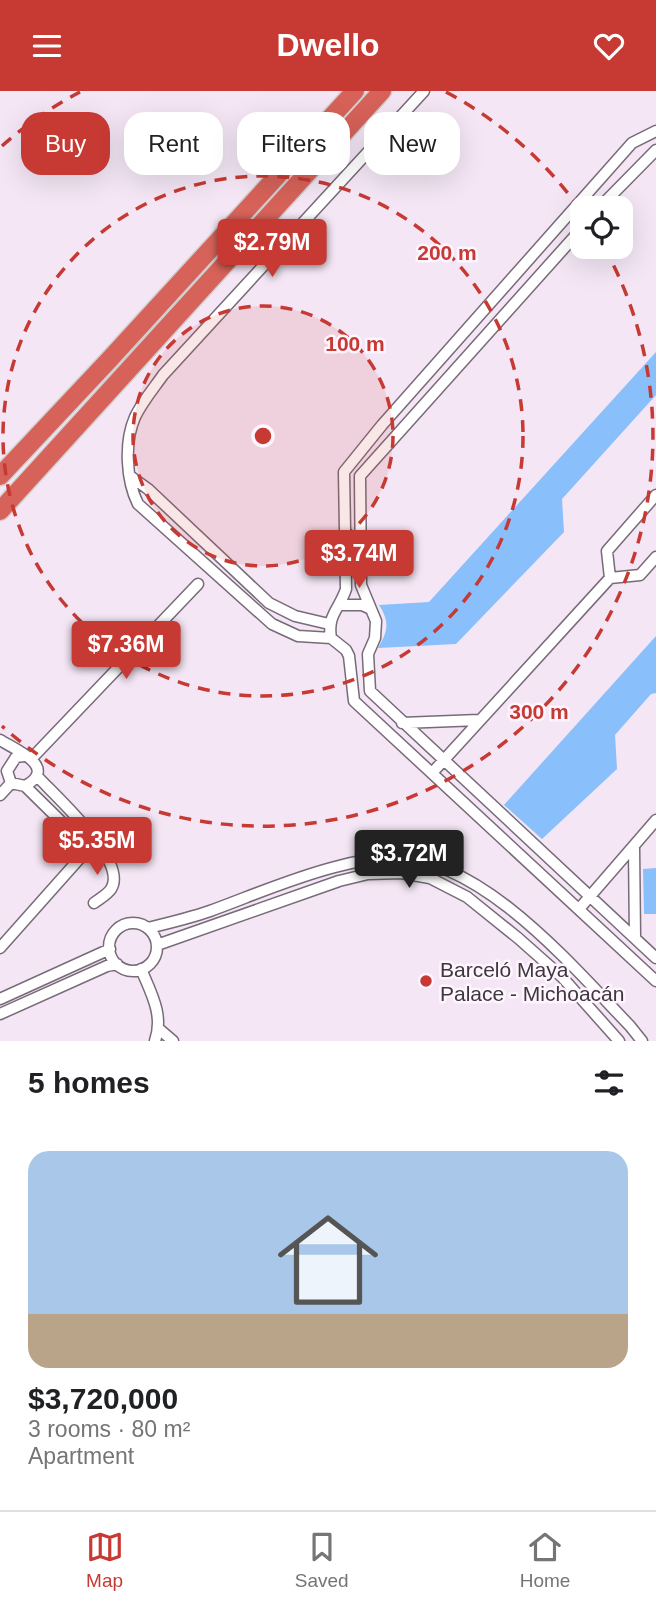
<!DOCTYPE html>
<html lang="en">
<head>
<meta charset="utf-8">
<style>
	body { margin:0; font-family:Arial,sans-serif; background:#f6f6f6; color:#202124; height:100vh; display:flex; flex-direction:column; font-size:26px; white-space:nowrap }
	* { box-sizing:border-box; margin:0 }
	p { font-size:23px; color:#757577 }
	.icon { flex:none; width:38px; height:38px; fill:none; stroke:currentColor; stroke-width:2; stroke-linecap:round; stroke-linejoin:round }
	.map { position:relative; height:950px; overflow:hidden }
	.details { display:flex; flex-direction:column; background:#fff; flex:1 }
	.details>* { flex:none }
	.top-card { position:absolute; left:21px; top:21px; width:614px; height:63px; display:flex; gap:14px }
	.controls { position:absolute; left:570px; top:105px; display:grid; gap:14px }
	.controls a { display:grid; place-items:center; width:63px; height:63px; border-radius:14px; background:#fff; box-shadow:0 7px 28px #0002; font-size:35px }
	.price { position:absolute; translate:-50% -60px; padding:0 16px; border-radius:7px; background:#c73933; color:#fff; font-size:23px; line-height:46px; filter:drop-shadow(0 2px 4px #0008) }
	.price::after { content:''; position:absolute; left:50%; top:42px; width:21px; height:16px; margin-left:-10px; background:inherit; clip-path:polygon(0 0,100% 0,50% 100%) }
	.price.current { background:#222; color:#fff }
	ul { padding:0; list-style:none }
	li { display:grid; align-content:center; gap:14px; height:371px; padding:0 28px }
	li span { display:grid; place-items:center; height:217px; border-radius:21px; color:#555 }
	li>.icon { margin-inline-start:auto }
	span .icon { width:126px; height:126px; fill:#fffc; stroke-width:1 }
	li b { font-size:30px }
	h2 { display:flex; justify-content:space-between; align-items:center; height:84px; padding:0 28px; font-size:30px }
	.tag { padding:0 24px; border-radius:21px; background:#fff; box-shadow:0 7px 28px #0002; font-size:24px; line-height:63px }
	.tag.current { background:#c73933; color:#fff }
	header { display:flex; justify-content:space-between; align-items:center; height:91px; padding:0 28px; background:#c73933; color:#fff; font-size:32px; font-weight:700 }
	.tabs { display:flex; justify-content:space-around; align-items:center; height:98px; border-top:2px solid #e0e0e0; background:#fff; font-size:19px; color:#757577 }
	.tabs a { display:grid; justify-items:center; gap:4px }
	.tabs .current { color:#c73933 }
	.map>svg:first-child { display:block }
	.water { fill:#89bffa }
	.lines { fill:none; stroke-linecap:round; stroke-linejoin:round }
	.street-casing { stroke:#776b78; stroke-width:13 }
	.highway-casing { stroke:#d0cfd0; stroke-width:21 }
	.street { stroke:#fff; stroke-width:10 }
	.highway { stroke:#d66259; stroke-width:18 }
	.ring { fill:none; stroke:#c73933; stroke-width:3.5; stroke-dasharray:12 9 }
	.poi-dot { fill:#c73933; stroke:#fef5fe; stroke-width:2.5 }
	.labels { text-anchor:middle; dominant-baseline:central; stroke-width:5; stroke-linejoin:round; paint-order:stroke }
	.poi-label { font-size:21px; fill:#3d383d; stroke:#fef5fe; text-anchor:start }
	.centre { fill:#c73933; stroke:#fef5fe; stroke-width:3.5 }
	.ring-label { font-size:21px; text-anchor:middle; font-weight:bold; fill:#c73933; stroke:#fef5fe; stroke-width:5; stroke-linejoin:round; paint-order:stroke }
</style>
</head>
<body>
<header><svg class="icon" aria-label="menu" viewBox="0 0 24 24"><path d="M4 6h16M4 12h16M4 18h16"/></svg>Dwello<svg class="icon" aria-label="heart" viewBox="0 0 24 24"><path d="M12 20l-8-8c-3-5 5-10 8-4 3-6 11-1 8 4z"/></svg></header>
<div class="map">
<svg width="656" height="950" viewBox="0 0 656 950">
	<rect width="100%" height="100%" fill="#f4e6f5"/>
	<path class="water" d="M 656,261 L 656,304 L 562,408 L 564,441 L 456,553 L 378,557 C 388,540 390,531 379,514 L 429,511 Z
		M 656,545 L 656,602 L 651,603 L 615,644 L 617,678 L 542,748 L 504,714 Z
		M 656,777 L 656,823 L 644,823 L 643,778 Z"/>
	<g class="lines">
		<g class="street-casing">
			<path id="street" d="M 656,40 L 632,52 L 382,334 L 344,381 L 346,498 C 339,519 327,524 331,547 L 346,559 L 349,565 L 354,610 L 656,890
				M 599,117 L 656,59
				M 583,136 L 360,385 L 361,494 L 376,530 L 375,547 L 368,563 L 370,600 L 656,867
				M 130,385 L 148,398 L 269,512 L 295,525 L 329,533
				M 610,487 L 607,460 L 656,404
				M 341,514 L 362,514 L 371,518
				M 331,547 L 298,545 L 272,533 L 138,413 C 126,389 124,351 135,326 C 142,311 154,297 163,284 L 424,0
				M 402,632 L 479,629
				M 0,649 C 16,659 59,676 25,695 L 11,692 L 7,680 L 16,666 L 24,665
				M 32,667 L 198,493
				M 432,682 L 610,487 L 640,484 L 656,466
				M 37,685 C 55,705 129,770 111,798 C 107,804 99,808 94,812
				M 25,695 L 88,757 L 94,757
				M 0,704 L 11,692
				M 634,757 L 635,847
				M 579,818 L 656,729
				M109 856a24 24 0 1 1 48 0a24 24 0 1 1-48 0Z
				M 148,837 C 169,832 190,827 210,820 C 251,805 292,787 335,776 C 353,771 374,767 393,767 C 481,766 573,876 630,935 L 642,950
				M 157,854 L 339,790 L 368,783 L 401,782 L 430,787 L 467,806 L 518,847 L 562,886 L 619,950
				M 0,857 L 96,749
				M 141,878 C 151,902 164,924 155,950
				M 0,908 L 110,858
				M 0,923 L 107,875 L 117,873
				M 159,938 L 173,950"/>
		</g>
		<g class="highway-casing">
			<path id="highway" d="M 0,385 L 109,269 L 355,0
				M 0,420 L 382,0"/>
		</g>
		<use href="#street" class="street"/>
		<use href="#highway" class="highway"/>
	</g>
	<circle cx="263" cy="345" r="130" fill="#c73933" fill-opacity=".12"/>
	<g class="ring">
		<circle cx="263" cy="345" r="130"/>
		<circle cx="263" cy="345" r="260"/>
		<path d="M2 55A390 390 0 0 1 80 1M446 1A390 390 0 0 1 582 121M604 156A390 390 0 0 1 2 635"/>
	</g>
	<circle class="poi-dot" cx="426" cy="890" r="7"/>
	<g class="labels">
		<g class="poi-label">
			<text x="440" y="878">Barceló Maya<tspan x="440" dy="24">Palace - Michoacán</tspan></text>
		</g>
	</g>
	<circle cx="263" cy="345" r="10" class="centre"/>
	<g class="ring-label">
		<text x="447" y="169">200 m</text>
		<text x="355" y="260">100 m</text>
		<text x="539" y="628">300 m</text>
	</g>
</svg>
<div class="controls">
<a><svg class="icon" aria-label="locate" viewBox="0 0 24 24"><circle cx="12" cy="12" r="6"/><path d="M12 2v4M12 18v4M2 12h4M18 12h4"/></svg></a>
</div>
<b class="price" style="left:272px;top:188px">$2.79M</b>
<b class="price" style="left:359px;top:499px">$3.74M</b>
<b class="price" style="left:126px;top:590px">$7.36M</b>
<b class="price" style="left:97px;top:786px">$5.35M</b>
<b class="price current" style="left:409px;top:799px">$3.72M</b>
<div class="top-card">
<a class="tag current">Buy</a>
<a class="tag">Rent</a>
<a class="tag">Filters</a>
<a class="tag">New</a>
</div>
</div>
<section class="details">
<h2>5 homes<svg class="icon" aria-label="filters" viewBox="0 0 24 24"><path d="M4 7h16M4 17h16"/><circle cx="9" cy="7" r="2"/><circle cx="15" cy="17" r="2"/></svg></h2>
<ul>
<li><span style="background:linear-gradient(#a9c7e8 75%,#b9a48a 0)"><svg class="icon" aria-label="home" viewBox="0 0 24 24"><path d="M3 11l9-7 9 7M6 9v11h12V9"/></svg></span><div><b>$3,720,000</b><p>3 rooms · 80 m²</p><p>Apartment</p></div></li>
</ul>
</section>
<nav class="tabs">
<a class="current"><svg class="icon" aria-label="map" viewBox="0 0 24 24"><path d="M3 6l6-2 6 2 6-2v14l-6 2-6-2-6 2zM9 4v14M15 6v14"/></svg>Map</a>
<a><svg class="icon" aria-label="saved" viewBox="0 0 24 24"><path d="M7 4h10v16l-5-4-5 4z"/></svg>Saved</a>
<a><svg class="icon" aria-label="home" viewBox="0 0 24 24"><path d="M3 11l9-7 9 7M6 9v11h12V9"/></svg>Home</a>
</nav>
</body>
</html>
